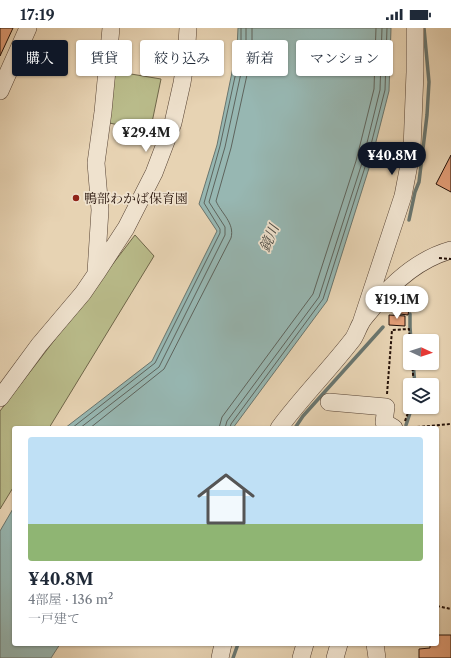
<!DOCTYPE html>
<html lang="ja">
<head>
<meta charset="utf-8">
<style>
	body { margin:0; font-family:"Libre Caslon Text","Noto Serif JP",serif; background:#f2f2f3; color:#1f2937; height:100vh; display:flex; flex-direction:column; font-size:15px; white-space:nowrap }
	* { box-sizing:border-box; margin:0 }
	p { font-size:13px; color:#747a83 }
	.icon { flex:none; width:22px; height:22px; fill:none; stroke:currentColor; stroke-width:2; stroke-linecap:round; stroke-linejoin:round }
	.map { position:relative; flex:1; overflow:hidden }
	.panel { position:absolute; left:12px; top:398px; width:427px; height:220px; display:flex; flex-direction:column; background:#fff; border-radius:4px; box-shadow:0 1px 3px #0004 }
	.panel>* { flex:none }
	.guide { position:absolute; left:12px; top:12px; width:427px; height:36px; display:flex; gap:8px }
	.needle { width:26px; rotate:93deg }
	.controls { position:absolute; left:403px; top:306px; display:grid; gap:8px }
	.controls a { display:grid; place-items:center; width:36px; height:36px; border-radius:4px; background:#fff; box-shadow:0 1px 3px #0004; font-size:20px }
	.price { position:absolute; translate:-50% -34px; padding:0 9px; border-radius:14px; background:#fff; color:#222; font-size:13px; line-height:26px; filter:drop-shadow(0 1px 2px #0008) }
	.price::after { content:''; position:absolute; left:50%; top:24px; width:12px; height:9px; margin-left:-6px; background:inherit; clip-path:polygon(0 0,100% 0,50% 100%) }
	.price.on { background:#111827; color:#fff }
	ul { padding:0; list-style:none }
	li { display:grid; align-content:center; gap:8px; height:212px; padding:0 16px }
	li span { display:grid; place-items:center; height:124px; border-radius:4px; color:#555 }
	li>.icon { margin-inline-start:auto }
	span .icon { width:72px; height:72px; fill:#fffc; stroke-width:1 }
	li b { font-size:17px }
	.chip { padding:0 14px; border-radius:4px; background:#fff; box-shadow:0 1px 3px #0004; font-size:14px; line-height:36px }
	.chip.on { background:#111827; color:#fff }
	.status { display:flex; justify-content:space-between; align-items:center; height:28px; padding:0 20px; background:#fff; direction:ltr }
	.status svg { height:11px; fill:currentColor }
	.map>svg:first-child { display:block }
	.green { fill:#b9bb8a; stroke:#6f6649 }
	.water { fill:#97b7b2; stroke:#69756e }
	.lines { fill:none; stroke-linecap:round; stroke-linejoin:round }
	.shore { stroke:#5e645d; stroke-width:1 }
	.stream { stroke:#69756e; stroke-width:3.5 }
	.building { fill:#e19c75; stroke:#251108 }
	.minor-casing { stroke:#564233; stroke-width:18 }
	.path { stroke:#251108; stroke-width:2; stroke-dasharray:3 2; stroke-linecap:butt }
	.minor { stroke:#efe2ce; stroke-width:17 }
	.path-bridge { stroke:#251108; stroke-width:2; stroke-dasharray:3 2; stroke-linecap:butt }
	.poi-dot { fill:#8f2418; stroke:#efe2ce; stroke-width:1.5 }
	.labels { text-anchor:middle; dominant-baseline:central; stroke-width:3.5; stroke-linejoin:round; paint-order:stroke }
	.poi-label { font-size:13px; fill:#251108; stroke:#efe2ce; text-anchor:start }
	.water-label { font-size:14px; font-style:italic; fill:#4d4b44; stroke:#efe2ce }
</style>
</head>
<body>
<div class="status"><b>17:19</b><svg viewBox="0 0 49 12"><path d="M0 12V9h3v3zM5 12V6h3v6zM10 12V3h3v9zM15 12V0h3v12zM26 1h20v11H26zM47 4h2v5h-2z"/></svg></div>
<div class="map">
<svg width="451" height="630" viewBox="0 0 451 630">
	<rect width="100%" height="100%" fill="#e7d3b3"/>
	<filter id="stains"><feTurbulence type="fractalNoise" baseFrequency=".005" numOctaves="4"/><feColorMatrix values="0 0 0 0 .2 0 0 0 0 .09 0 0 0 0 .02 0 0 0 .5 -.17"/></filter>
	<radialGradient id="worn" r=".72"><stop offset=".6" stop-color="#630" stop-opacity="0"/><stop offset="1" stop-color="#630" stop-opacity=".3"/></radialGradient>
	<path class="green" d="M 113,43 L 161,51 L 150,104 L 105,94 Z
		M 135,207 L 154,228 L 49,400 L 14,400 L 14,458 L 0,481 L 0,383 Z"/>
	<path class="water" d="M 238,0 L 391,0 L 389,63 L 370,137 L 327,273 L 233,400 L 65,400 L 152,333 L 217,203 L 199,176 L 217,117 L 237,20 Z
		M 14,479 L 14,616 L 60,616 L 51,630 L 0,630 L 0,503 Z"/>
	<g class="lines">
		<path class="shore" d="M 72,400 L 155,335 L 220,205 L 220,201 L 204,175 L 220,118 L 241,21 L 241,0
			M 80,400 L 159,339 L 225,207 L 225,199 L 209,174 L 225,119 L 246,22 L 246,0
			M 90,400 L 164,341 L 231,210 C 235,195 221,185 216,173 L 231,120 L 252,24 L 252,0
			M 219,400 L 222,389 L 313,266 L 356,133 L 374,61 L 376,0
			M 225,400 L 227,393 L 319,269 L 362,135 L 380,62 L 382,0
			M 230,400 L 231,396 L 323,271 L 366,136 L 385,62 L 387,0"/>
		<path class="stream" d="M 409,192 L 415,164 L 419,154 L 427,87 L 429,54 L 424,0
			M 410,286 L 410,299 L 411,313
			M 413,335 L 415,357
			M 406,397 L 412,379
			M 295,400 L 303,388 L 383,299
			M 233,630 L 238,616"/>
	</g>
	<path class="building" d="M 0,0 L 13,0 L 0,28 Z
		M 451,127 L 451,164 L 436,156 Z
		M 405,281 L 409,281 L 408,287 L 400,286 L 401,282 L 405,282 Z
		M 389,287 L 405,288 L 405,298 L 389,297 Z
		M 437,607 L 451,607 L 451,630 L 419,630 L 419,621 L 430,620 L 430,616 L 437,616 Z"/>
	<g class="lines">
		<g class="minor-casing">
			<path id="minor" d="M 0,63 L 28,0
				M 96,244 L 100,182 L 96,135 L 103,84 L 111,0
				M 361,295 L 403,168 L 412,121 L 415,44 L 415,0
				M 0,370 L 39,317 L 83,265 L 96,246 L 126,200 L 154,145 L 173,95 L 182,55 L 186,30 L 188,0
				M 329,374 L 386,379 L 384,394 L 394,400
				M 279,400 C 302,369 329,342 353,311 C 356,307 358,300 361,295 C 364,289 370,284 374,278 C 394,253 419,231 451,222
				M 375,616 L 377,630
				M 220,630 L 223,616
				M 301,630 L 305,616
				M 335,630 L 339,616"/>
		</g>
		<path class="path" d="M 412,335 L 414,357
			M 387,366 L 392,302 L 409,301 L 410,314
			M 405,393 L 410,379
			M 407,400 L 451,396
			M 437,578 L 451,581"/>
		<use href="#minor" class="minor"/>
		<path class="path-bridge" d="M 439,230 L 451,231"/>
	</g>
	<circle class="poi-dot" cx="76" cy="170" r="4"/>
	<g class="labels">
		<g class="poi-label">
			<text x="84" y="170">鴨部わかば保育園</text>
		</g>
		<g class="water-label">
			<text transform="translate(269 210) rotate(-67)">鏡川</text>
		</g>
	</g>
	<rect width="100%" height="100%" filter="url(#stains)"/>
	<rect width="100%" height="100%" fill="url(#worn)"/>
</svg>
<div class="controls">
<a><svg class="needle" viewBox="-14 -14 28 28"><path d="M0-13l5 13h-10z" fill="#e53935"/><path d="M0 13l5-13h-10z" fill="#747a83"/></svg></a>
<a><svg class="icon" aria-label="layers" viewBox="0 0 24 24"><path d="M12 4l9 5-9 5-9-5zM3 14l9 5 9-5"/></svg></a>
</div>
<b class="price" style="left:146px;top:125px">¥29.4M</b>
<b class="price on" style="left:392px;top:148px">¥40.8M</b>
<b class="price" style="left:397px;top:292px">¥19.1M</b>
<div class="guide">
<a class="chip on">購入</a>
<a class="chip">賃貸</a>
<a class="chip">絞り込み</a>
<a class="chip">新着</a>
<a class="chip">マンション</a>
</div>
<section class="panel">
<ul>
<li><span style="background:linear-gradient(#bfe0f5 70%,#8fb573 0)"><svg class="icon" aria-label="home" viewBox="0 0 24 24"><path d="M3 11l9-7 9 7M6 9v11h12V9"/></svg></span><div><b>¥40.8M</b><p>4部屋 · 136 m²</p><p>一戸建て</p></div></li>
</ul>
</section>
</div>
</body>
</html>
